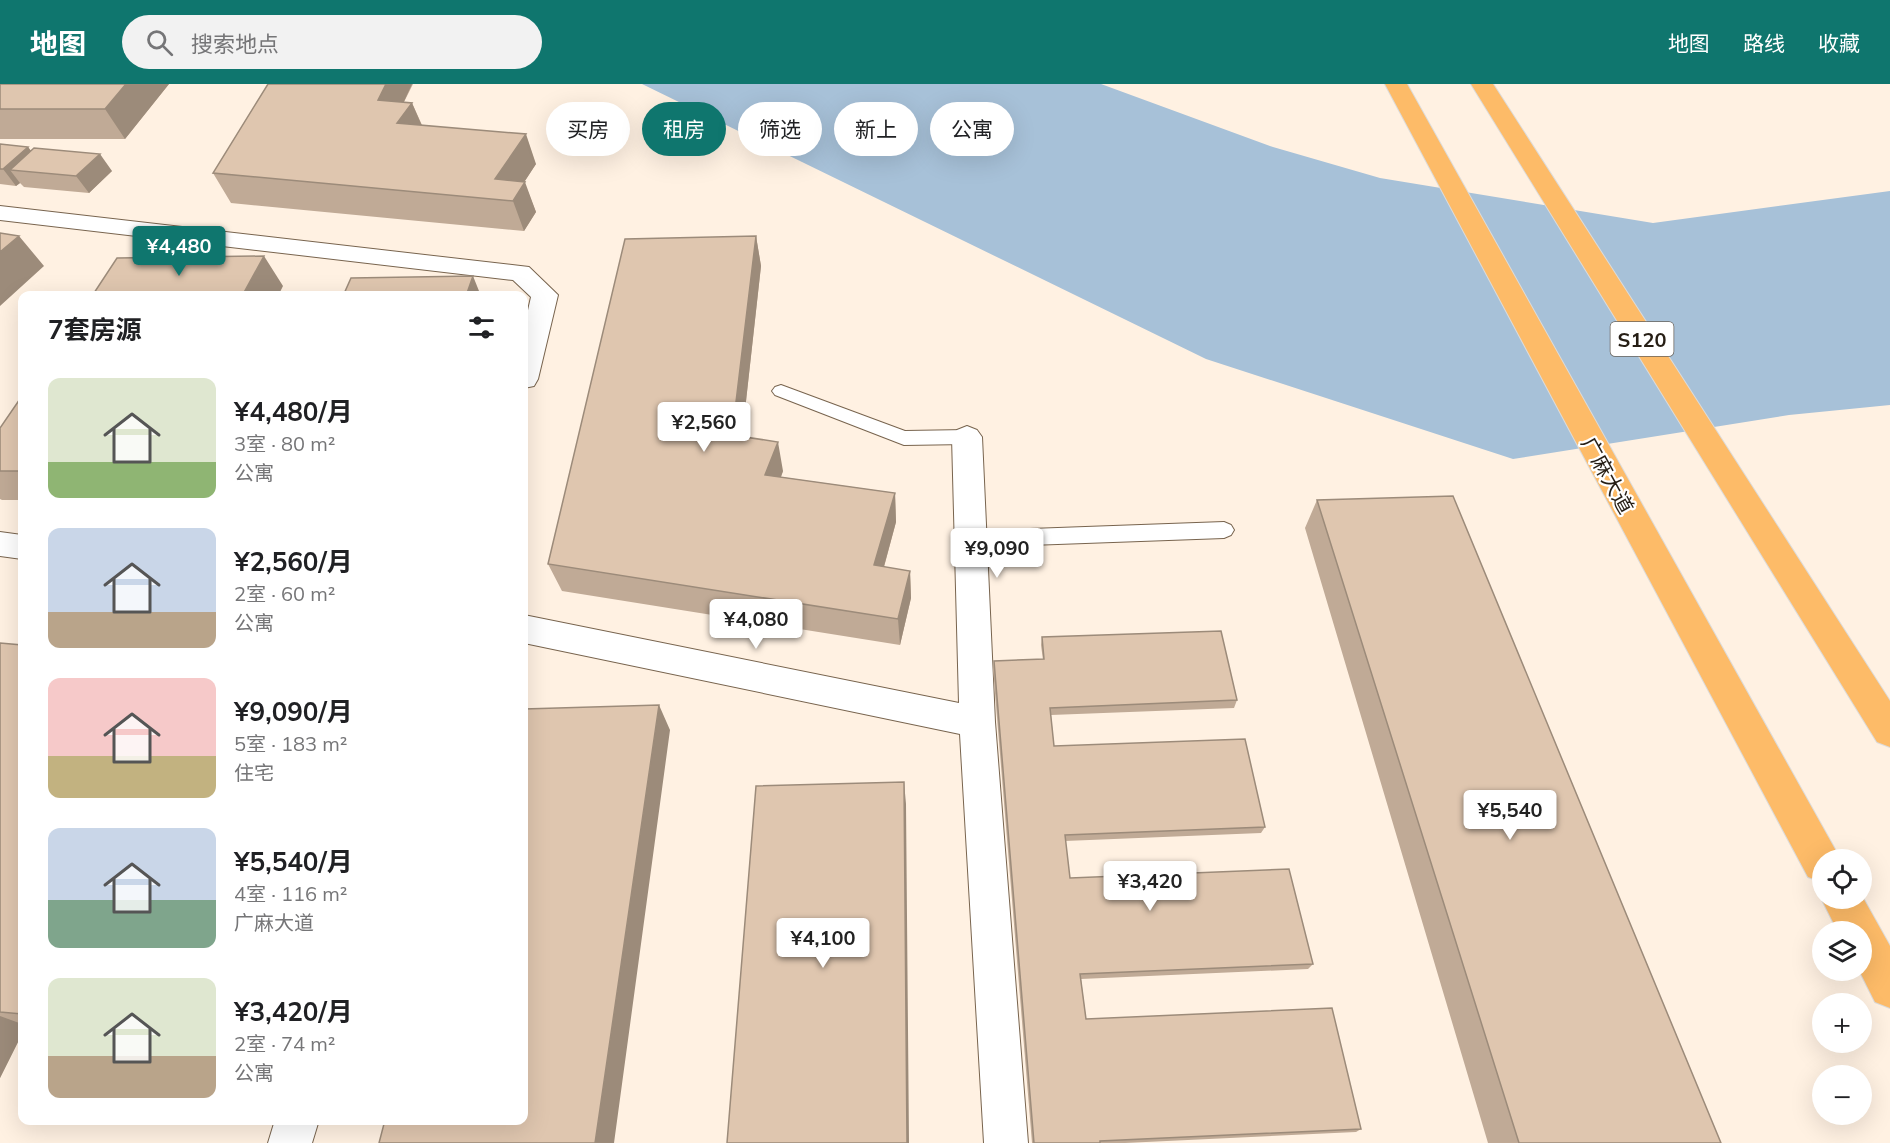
<!DOCTYPE html>
<html lang="zh">
<head>
<meta charset="utf-8">
<style>
	body { margin:0; font-family:Mulish,"Noto Sans SC",sans-serif; background:#f2f2f2; color:#202124; height:100vh; display:flex; flex-direction:column; font-size:22px; white-space:nowrap }
	* { box-sizing:border-box; margin:0 }
	p { font-size:20px; color:#757577 }
	.icon { flex:none; width:33px; height:33px; fill:none; stroke:currentColor; stroke-width:2; stroke-linecap:round; stroke-linejoin:round }
	.map { position:relative; flex:1; overflow:hidden }
	.side { position:absolute; left:18px; top:207px; width:510px; height:834px; display:flex; flex-direction:column; background:#fff; border-radius:12px; box-shadow:0 6px 24px #0002 }
	.side>* { flex:none }
	.guide { position:absolute; left:546px; top:18px; width:570px; height:54px; display:flex; gap:12px }
	.fabs { position:absolute; left:1812px; top:765px; display:grid; gap:12px }
	.fabs a { display:grid; place-items:center; width:60px; height:60px; border-radius:50%; background:#fff; box-shadow:0 6px 24px #0002; font-size:30px }
	.price { position:absolute; translate:-50% -51px; padding:0 14px; border-radius:6px; background:#fff; color:#222; font-size:20px; line-height:39px; filter:drop-shadow(0 2px 3px #0008) }
	.price::after { content:''; position:absolute; left:50%; top:36px; width:18px; height:14px; margin-left:-9px; background:inherit; clip-path:polygon(0 0,100% 0,50% 100%) }
	.price.current { background:#0f766e; color:#fff }
	ul { padding:0; list-style:none }
	li { display:flex; align-items:center; gap:18px; height:150px; padding:0 30px }
	li span { display:grid; place-items:center; flex:none; width:168px; height:120px; border-radius:12px; color:#555 }
	li>.icon { margin-inline-start:auto }
	span .icon { width:72px; height:72px; fill:#fffc; stroke-width:1 }
	li b { font-size:26px }
	h2 { display:flex; justify-content:space-between; align-items:center; height:72px; padding:0 30px; font-size:26px }
	.tag { padding:0 21px; border-radius:27px; background:#fff; box-shadow:0 6px 24px #0002; font-size:21px; line-height:54px }
	.tag.current { background:#0f766e; color:#fff }
	header { display:flex; align-items:center; gap:36px; box-sizing:border-box; height:84px; padding:0 30px; background:#0f766e; color:#fff }
	header strong { font-size:28px }
	nav { display:flex; gap:33px; margin-inline-start:auto; font-size:21px }
	.search { width:420px; height:54px; background:#f2f2f2; display:flex; align-items:center; gap:15px; box-sizing:border-box; padding:0 21px; border-radius:33px; color:#757577; font-size:22px }
	.map>svg:first-child { display:block }
	.water { fill:#a7c1d8 }
	.lines { fill:none; stroke-linecap:round; stroke-linejoin:round }
	.service-casing { stroke:#78644e; stroke-width:2 }
	.minor-casing { stroke:#78644e; stroke-width:2 }
	.primary-casing { stroke:#dcdbda; stroke-width:2 }
	.service { fill:#fff; fill-rule:evenodd }
	.minor { fill:#fff; fill-rule:evenodd }
	.primary { fill:#fdbb68; fill-rule:evenodd }
	.wall { fill:#c0aa96 }
	.shaded-wall { fill:#9c8b7a }
	.building { fill:#dfc6af; stroke:#9c8b7a; stroke-width:1.5 }
	.labels { text-anchor:middle; dominant-baseline:central; stroke-width:4.5; stroke-linejoin:round; paint-order:stroke }
	.shield { fill:#fff; stroke:#67625b; stroke-width:1.5 }
	.shield-label { font-size:20px; font-weight:bold; fill:#261e15 }
	.street-label { font-size:21px; fill:#261e15; stroke:#fff }
</style>
</head>
<body>
<header>
<strong>地图</strong>
<div class="search"><svg class="icon" aria-label="search" viewBox="0 0 24 24"><circle cx="10" cy="10" r="6"/><path d="M15 15l6 6"/></svg>搜索地点</div>
<nav><a>地图</a><a>路线</a><a>收藏</a></nav>
</header>
<div class="map">
<svg width="1890" height="1059" viewBox="0 0 1890 1059">
	<rect width="100%" height="100%" fill="#fff1e2"/>
	<path class="water" d="M 642,0 L 1101,0 L 1273,63 L 1380,94 L 1653,139 L 1890,107 L 1890,321 L 1789,331 L 1513,375 L 1206,275 Z"/>
	<g class="lines">
		<g class="service-casing">
			<path id="service" d="M 781,301 L 905,347 L 967,346 L 974,348 L 976,353 L 974,358 L 967,360 L 904,361 L 775,311 L 772,307 L 775,303 Z
				M 1224,438 L 1231,441 L 1234,446 L 1231,451 L 1224,454 L 971,463 L 964,460 L 961,455 L 964,450 L 971,447 Z"/>
		</g>
		<g class="minor-casing">
			<path id="minor" d="M 0,122 L 529,183 L 558,211 L 538,295 L 534,302 L 524,304 L 524,244 L 531,213 L 513,196 L 0,136 Z
				M 967,342 L 977,346 L 982,353 L 995,638 L 1028,1059 L 984,1059 L 960,650 L 524,559 L 524,531 L 959,619 L 952,353 L 957,346 Z
				M 0,448 L 22,451 L 22,475 L 0,472 Z
				M 275,1036 L 319,1036 L 312,1059 L 268,1059 Z"/>
		</g>
		<g class="primary-casing">
			<path id="primary" d="M 1385,0 L 1407,0 L 1836,767 L 1839,776 L 1822,776 L 1822,798 L 1808,793 Z
				M 1471,0 L 1493,0 L 1890,617 L 1890,663 L 1877,658 Z
				M 1822,811 L 1822,814 L 1862,814 L 1862,812 L 1890,862 L 1890,924 L 1875,918 L 1859,886 L 1862,886 L 1862,848 L 1838,848 L 1821,814 Z"/>
		</g>
		<use href="#service" class="service"/>
		<use href="#minor" class="minor"/>
		<use href="#primary" class="primary"/>
	</g>
	<path class="wall" d="M 0,0 L 169,0 L 125,55 L 0,55 Z
		M 268,0 L 413,0 L 404,18 L 412,19 L 422,41 L 536,80 L 524,98 L 536,128 L 524,147 L 231,119 L 213,89 Z
		M 0,60 L 28,63 L 31,67 L 112,87 L 89,109 L 24,103 L 20,99 L 16,102 L 0,100 Z
		M 756,152 L 761,182 L 742,353 L 783,387 L 781,393 L 895,409 L 896,438 L 884,483 L 910,487 L 911,514 L 900,561 L 562,507 L 548,480 Z
		M 22,312 L 22,416 L 2,416 L 0,415 L 0,344 Z
		M 1317,416 L 1721,1059 L 1488,1059 L 1305,444 Z
		M 1042,553 L 1237,616 L 1234,624 L 1051,631 L 1054,662 L 1265,743 L 1261,749 L 1065,757 L 1070,794 L 1313,880 L 1308,885 L 1081,895 L 1086,935 L 1361,1045 L 1356,1048 L 1125,1059 L 1032,1059 L 993,585 L 994,577 L 1043,576 L 1041,561 Z
		M 0,559 L 22,561 L 22,950 L 0,994 Z"/>
	<path class="shaded-wall" d="M 126,0 L 169,0 L 125,55 L 105,25 Z
		M 386,0 L 412,0 L 391,46 L 378,16 Z
		M 412,19 L 425,49 L 397,39 Z
		M 526,50 L 536,80 L 512,117 L 495,95 Z
		M 28,63 L 41,80 L 10,86 L 20,99 L 16,102 L 3,85 Z
		M 100,70 L 112,87 L 89,109 L 76,92 Z
		M 525,98 L 536,128 L 524,147 L 513,117 Z
		M 19,152 L 44,182 L 0,222 L 0,168 Z
		M 756,152 L 761,182 L 739,380 L 732,351 Z
		M 264,172 L 283,202 L 278,212 L 242,212 Z
		M 473,192 L 481,212 L 466,212 Z
		M 778,358 L 783,387 L 771,419 L 765,391 Z
		M 895,409 L 896,438 L 877,508 L 874,481 Z
		M 910,487 L 911,514 L 900,561 L 898,535 Z
		M 659,621 L 670,646 L 614,1059 L 595,1059 Z
		M 904,698 L 906,720 L 909,1059 L 907,1059 Z
		M 0,932 L 22,940 L 22,950 L 0,994 Z"/>
	<path class="building" d="M 0,0 L 126,0 L 105,25 L 0,25 Z
		M 268,0 L 386,0 L 378,16 L 412,19 L 397,39 L 526,50 L 495,95 L 525,98 L 513,117 L 213,89 Z
		M 0,60 L 28,63 L 3,85 L 0,85 Z
		M 34,64 L 100,70 L 76,92 L 10,86 Z
		M 0,149 L 19,152 L 0,168 Z
		M 756,152 L 732,351 L 778,358 L 765,391 L 895,409 L 874,481 L 910,487 L 898,535 L 548,480 L 625,155 Z
		M 264,172 L 242,212 L 92,212 L 117,174 Z
		M 473,192 L 466,212 L 343,212 L 351,194 Z
		M 22,312 L 22,387 L 0,387 L 0,344 Z
		M 1453,412 L 1721,1059 L 1519,1059 L 1317,416 Z
		M 1221,547 L 1237,616 L 1050,624 L 1054,662 L 1245,655 L 1265,743 L 1065,751 L 1070,794 L 1289,785 L 1313,880 L 1080,890 L 1086,935 L 1332,924 L 1361,1045 L 1100,1057 L 1100,1059 L 1034,1059 L 994,577 L 1044,575 L 1042,553 Z
		M 0,559 L 22,561 L 22,930 L 0,928 Z
		M 659,621 L 595,1059 L 379,1059 L 385,1036 L 524,1036 L 524,625 Z
		M 904,698 L 907,1059 L 727,1059 L 756,702 Z"/>
	<g class="labels">
		<rect class="shield" x="1610.5" y="238" width="63" height="34" rx="4.5"/>
		<g class="shield-label">
			<text x="1642" y="255">S120</text>
		</g>
		<g class="street-label">
			<text transform="translate(1608 391) rotate(61)">广麻大道</text>
		</g>
	</g>
</svg>
<div class="fabs">
<a><svg class="icon" aria-label="locate" viewBox="0 0 24 24"><circle cx="12" cy="12" r="6"/><path d="M12 2v4M12 18v4M2 12h4M18 12h4"/></svg></a>
<a><svg class="icon" aria-label="layers" viewBox="0 0 24 24"><path d="M12 4l9 5-9 5-9-5zM3 14l9 5 9-5"/></svg></a>
<a>+</a>
<a>−</a>
</div>
<b class="price current" style="left:179px;top:193px">¥4,480</b>
<b class="price" style="left:704px;top:369px">¥2,560</b>
<b class="price" style="left:997px;top:495px">¥9,090</b>
<b class="price" style="left:756px;top:566px">¥4,080</b>
<b class="price" style="left:1510px;top:757px">¥5,540</b>
<b class="price" style="left:1150px;top:828px">¥3,420</b>
<b class="price" style="left:823px;top:885px">¥4,100</b>
<div class="guide">
<a class="tag">买房</a>
<a class="tag current">租房</a>
<a class="tag">筛选</a>
<a class="tag">新上</a>
<a class="tag">公寓</a>
</div>
<section class="side">
<h2>7套房源<svg class="icon" aria-label="filters" viewBox="0 0 24 24"><path d="M4 7h16M4 17h16"/><circle cx="9" cy="7" r="2"/><circle cx="15" cy="17" r="2"/></svg></h2>
<ul>
<li><span style="background:linear-gradient(#dfe7d0 70%,#8fb573 0)"><svg class="icon" aria-label="home" viewBox="0 0 24 24"><path d="M3 11l9-7 9 7M6 9v11h12V9"/></svg></span><div><b>¥4,480/月</b><p>3室 · 80 m²</p><p>公寓</p></div></li>
<li><span style="background:linear-gradient(#c9d6e8 70%,#b9a48a 0)"><svg class="icon" aria-label="home" viewBox="0 0 24 24"><path d="M3 11l9-7 9 7M6 9v11h12V9"/></svg></span><div><b>¥2,560/月</b><p>2室 · 60 m²</p><p>公寓</p></div></li>
<li><span style="background:linear-gradient(#f6c9c9 65%,#c2b280 0)"><svg class="icon" aria-label="home" viewBox="0 0 24 24"><path d="M3 11l9-7 9 7M6 9v11h12V9"/></svg></span><div><b>¥9,090/月</b><p>5室 · 183 m²</p><p>住宅</p></div></li>
<li><span style="background:linear-gradient(#c9d6e8 60%,#7fa58c 0)"><svg class="icon" aria-label="home" viewBox="0 0 24 24"><path d="M3 11l9-7 9 7M6 9v11h12V9"/></svg></span><div><b>¥5,540/月</b><p>4室 · 116 m²</p><p>广麻大道</p></div></li>
<li><span style="background:linear-gradient(#dfe7d0 65%,#b9a48a 0)"><svg class="icon" aria-label="home" viewBox="0 0 24 24"><path d="M3 11l9-7 9 7M6 9v11h12V9"/></svg></span><div><b>¥3,420/月</b><p>2室 · 74 m²</p><p>公寓</p></div></li>
</ul>
</section>
</div>
</body>
</html>
